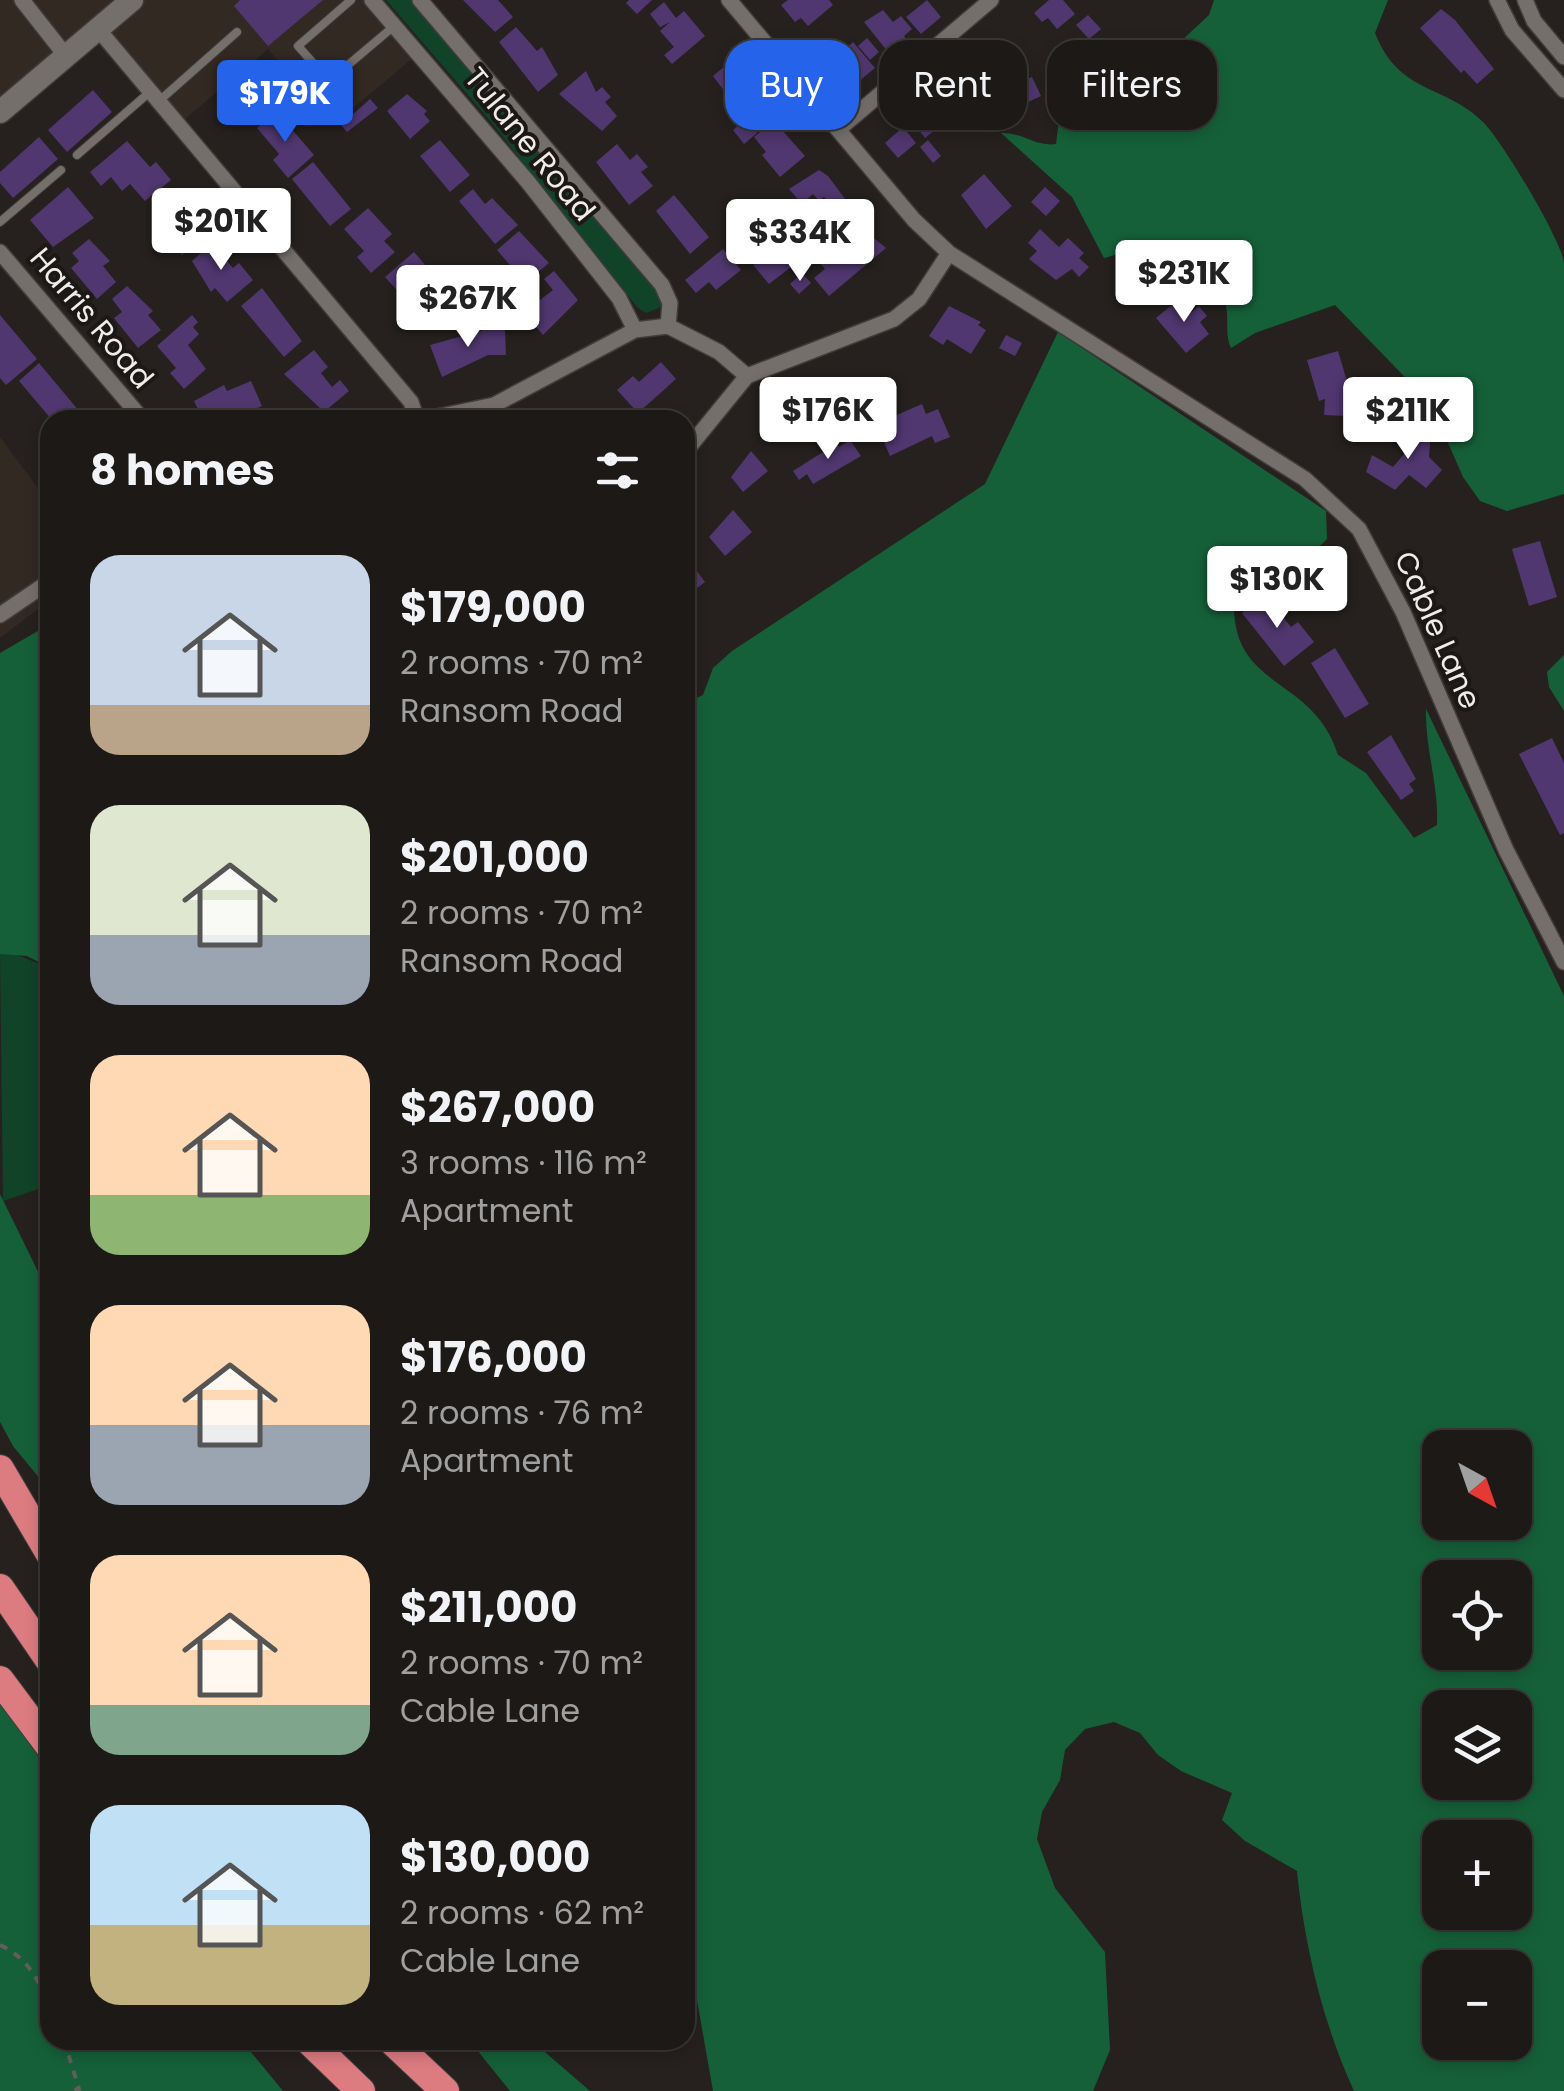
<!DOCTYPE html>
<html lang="en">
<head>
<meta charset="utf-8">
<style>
	body { margin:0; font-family:Poppins,sans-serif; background:#292623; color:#f1f3f6; height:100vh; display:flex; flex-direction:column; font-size:38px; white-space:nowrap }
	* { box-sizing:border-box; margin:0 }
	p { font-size:32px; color:#a0a0a1 }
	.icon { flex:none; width:55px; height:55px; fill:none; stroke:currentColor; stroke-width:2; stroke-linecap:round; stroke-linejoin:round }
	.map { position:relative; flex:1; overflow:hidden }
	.side { position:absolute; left:40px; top:410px; width:655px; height:1640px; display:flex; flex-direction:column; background:#1c1916; border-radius:30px; box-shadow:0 5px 15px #0003,0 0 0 2px #3a3835 }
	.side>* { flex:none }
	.hud { position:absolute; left:725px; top:40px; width:688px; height:90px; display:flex; gap:20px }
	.needle { width:65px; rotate:140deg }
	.buttons { position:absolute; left:1422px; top:1430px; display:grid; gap:20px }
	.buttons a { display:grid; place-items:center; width:110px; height:110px; border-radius:20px; background:#1c1916; box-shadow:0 5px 15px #0003,0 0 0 2px #3a3835; font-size:50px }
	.price { position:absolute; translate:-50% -85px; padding:0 22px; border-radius:10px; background:#fff; color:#222; font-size:32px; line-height:65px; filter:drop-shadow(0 2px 5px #0008) }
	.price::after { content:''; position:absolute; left:50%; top:60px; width:30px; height:22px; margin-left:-15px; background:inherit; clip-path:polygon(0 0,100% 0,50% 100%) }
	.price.active { background:#2563eb; color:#fff }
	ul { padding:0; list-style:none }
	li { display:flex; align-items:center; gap:30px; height:250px; padding:0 50px }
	li span { display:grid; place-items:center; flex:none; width:280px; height:200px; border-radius:30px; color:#555 }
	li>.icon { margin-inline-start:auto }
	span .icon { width:120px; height:120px; fill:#fffc; stroke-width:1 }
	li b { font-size:42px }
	h2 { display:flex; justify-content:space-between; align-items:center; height:120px; padding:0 50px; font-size:42px }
	.tag { padding:0 35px; border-radius:30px; background:#1c1916; box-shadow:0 5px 15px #0003,0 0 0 2px #3a3835; font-size:35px; line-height:90px }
	.tag.active { background:#2563eb; color:#fff }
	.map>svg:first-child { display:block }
	.built { fill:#322922 }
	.green { fill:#114328 }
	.forest { fill:#156039; fill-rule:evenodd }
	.building { fill:#50376f }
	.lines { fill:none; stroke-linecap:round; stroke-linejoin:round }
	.service-casing { stroke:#403c3a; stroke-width:10 }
	.minor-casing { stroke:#403c3a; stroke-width:18 }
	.secondary-casing { stroke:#403c3a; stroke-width:25 }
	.motorway-casing { stroke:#403c3a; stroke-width:30 }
	.path { stroke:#625e5b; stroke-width:4; stroke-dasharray:8 8; stroke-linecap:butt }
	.service { stroke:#746f6b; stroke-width:8 }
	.minor { stroke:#746f6b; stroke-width:15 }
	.secondary { stroke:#746f6b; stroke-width:22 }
	.motorway { stroke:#dc7b80; stroke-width:28 }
	.labels { text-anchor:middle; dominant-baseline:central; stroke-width:8; stroke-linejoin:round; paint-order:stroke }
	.street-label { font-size:30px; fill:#efecea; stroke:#1c1815 }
</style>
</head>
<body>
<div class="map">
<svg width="1564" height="2091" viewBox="0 0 1564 2091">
	<rect width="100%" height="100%" fill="#26211e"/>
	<path class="built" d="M 0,0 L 366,0 L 414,57 L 333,125 L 268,49 L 185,119 L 106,30 L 0,124 Z
		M 0,437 L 50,504 L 50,600 L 0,638 Z"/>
	<path class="green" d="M 386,0 L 414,0 L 662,296 L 661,307 L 646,313 L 637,307 L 492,123 Z
		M 12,953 L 50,968 L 50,1185 L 3,1201 L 0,954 Z"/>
	<path class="forest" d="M 1214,0 L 1388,0 L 1375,33 C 1399,95 1446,84 1484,123 C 1502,141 1562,241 1564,263 C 1564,334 1564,421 1564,494 L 1507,511 L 1480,501 L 1463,477 L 1431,404 L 1335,305 L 1255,333 L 1231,348 C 1224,332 1230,318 1225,302 C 1218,279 1191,242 1165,241 C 1146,240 1123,254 1104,258 L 1072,197 L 1001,133 C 1022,132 1035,147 1056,144 L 1061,103 L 1080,83 L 1105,67 L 1137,66 L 1165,56 L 1209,15 Z
		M 1058,332 L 1326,511 L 1327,539 C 1299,569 1262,577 1234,604 C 1233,691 1313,675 1338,755 L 1366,773 L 1414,838 L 1437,825 C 1439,786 1425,749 1426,709 L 1564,996 L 1564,2091 L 1354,2091 C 1323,2024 1304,1944 1297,1871 L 1245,1841 L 1222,1820 L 1232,1793 L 1181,1771 L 1158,1755 L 1140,1733 L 1114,1722 L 1085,1729 L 1065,1750 L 1060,1780 L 1042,1812 L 1037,1839 L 1055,1888 L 1105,1952 L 1110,2050 L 1093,2091 L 713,2091 L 685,1932 L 685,703 L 703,695 L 713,668 L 732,651 L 985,484 ZM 1440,1448 L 1515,1448 L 1515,1522 L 1440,1522 ZM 1440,1578 L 1515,1578 L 1515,1652 L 1440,1652 ZM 1440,1708 L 1515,1708 L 1515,1782 L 1440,1782 ZM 1440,1838 L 1515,1838 L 1515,1912 L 1440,1912 ZM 1440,1968 L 1515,1968 L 1515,2042 L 1440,2042 Z
		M 50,624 L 50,968 L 27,956 L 0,954 L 0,653 Z
		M 1564,655 L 1564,711 L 1549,687 L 1547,672 Z
		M 0,1194 L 50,1296 L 50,1491 L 13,1446 L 0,1422 Z
		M 0,1703 L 50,1773 L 50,2040 L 241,2040 L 283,2091 L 0,2091 Z
		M 469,2040 L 531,2040 L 590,2091 L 510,2091 Z"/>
	<path class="building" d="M 240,0 L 323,0 L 268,46 L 234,6 Z
		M 463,0 L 498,0 L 513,17 L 495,32 Z
		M 629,0 L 652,0 L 637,14 L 626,3 Z
		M 788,0 L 829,0 L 833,5 L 808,26 L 801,18 L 795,22 L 781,5 Z
		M 927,0 L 941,17 L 921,34 L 906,17 Z
		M 1049,0 L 1063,0 L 1075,14 L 1057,29 L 1048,18 L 1042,22 L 1034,13 Z
		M 664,2 L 676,18 L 684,11 L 705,36 L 672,64 L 664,55 L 674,47 L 660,31 L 670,22 L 660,27 L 650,14 Z
		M 1441,9 L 1455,20 L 1494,69 L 1477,84 L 1464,70 L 1461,73 L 1420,28 Z
		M 883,10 L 893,22 L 901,16 L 912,29 L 904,36 L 909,43 L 892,57 L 864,22 Z
		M 1088,15 L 1101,29 L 1089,39 L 1076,25 Z
		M 516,27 L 537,51 L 542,47 L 558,75 L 538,92 L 499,42 Z
		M 867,38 L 879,52 L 870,60 L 858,46 Z
		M 853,42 L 875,68 L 852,87 L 839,72 L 844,66 L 837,57 Z
		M 996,48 L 1013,67 L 992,86 L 974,67 L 987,51 L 989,54 Z
		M 725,66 L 757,104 L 743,116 L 713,76 Z
		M 274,68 L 287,82 L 276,92 L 263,79 Z
		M 586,71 L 596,92 L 602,87 L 611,97 L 605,102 L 617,116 L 602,131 L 559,94 Z
		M 246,76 L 251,82 L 259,76 L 275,95 L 242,123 L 227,105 L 231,101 L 225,94 Z
		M 1032,77 L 1041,96 L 1026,103 L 1018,83 Z
		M 93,90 L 112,112 L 67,152 L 48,130 Z
		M 407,94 L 427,111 L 424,114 L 430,121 L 410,139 L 387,111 Z
		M 940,94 L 956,113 L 925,138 L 914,124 L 923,117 L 919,111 Z
		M 370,99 L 378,108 L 347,132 L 341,125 Z
		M 276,111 L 314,155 L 288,178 L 273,160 L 279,154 L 257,128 Z
		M 746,119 L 757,133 L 744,144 L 733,130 Z
		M 774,121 L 805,156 L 780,177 L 762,155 L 766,152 L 754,137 Z
		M 903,127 L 916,143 L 898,158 L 885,143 Z
		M 39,137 L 58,159 L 13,198 L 0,183 L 0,172 Z
		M 440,140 L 470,175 L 450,192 L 420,156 Z
		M 928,140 L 941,156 L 933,163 L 920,147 Z
		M 127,141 L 150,167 L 156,162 L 171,180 L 145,201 L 130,184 L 122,191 L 111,177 L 101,186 L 90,172 Z
		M 617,144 L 630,160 L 637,154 L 648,167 L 641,172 L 653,186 L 629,205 L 596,162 Z
		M 313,162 L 351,209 L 330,226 L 292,179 Z
		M 819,170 L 828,176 L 854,211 L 833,229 L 826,220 L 816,228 L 809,219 L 830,204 L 824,197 L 819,201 L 813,194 L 802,204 L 789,189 Z
		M 984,174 L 1012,206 L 986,229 L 961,195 Z
		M 68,187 L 94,218 L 53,247 L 30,220 Z
		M 1045,187 L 1060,201 L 1046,216 L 1031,202 Z
		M 473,189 L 485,204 L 492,198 L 518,225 L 495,244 L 459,201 Z
		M 674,195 L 709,237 L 690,254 L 656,211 Z
		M 173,197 L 179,205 L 186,199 L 195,209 L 199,206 L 213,230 L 182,255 L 169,240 L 181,230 L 169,216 L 164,220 L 156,211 Z
		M 368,208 L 392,234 L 384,241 L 395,252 L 371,273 L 357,257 L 364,251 L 344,229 Z
		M 747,213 L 791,267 L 769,284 L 753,265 L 760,260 L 732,225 Z
		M 859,226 L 886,248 L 829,296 L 814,278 L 825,269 L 818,261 Z
		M 1040,229 L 1059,247 L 1068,238 L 1084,253 L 1079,258 L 1089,267 L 1079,277 L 1072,269 L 1056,280 L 1029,259 L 1037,251 L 1028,243 Z
		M 519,231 L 549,263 L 525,283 L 497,250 Z
		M 89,239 L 110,261 L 103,266 L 116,282 L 97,299 L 71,268 L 79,261 L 72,253 Z
		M 212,243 L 233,268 L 239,263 L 253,280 L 227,302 L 215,288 L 211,292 L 192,261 Z
		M 723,249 L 741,270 L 716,290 L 709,282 L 696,293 L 685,280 Z
		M 414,252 L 427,267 L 423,271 L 434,283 L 428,288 L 439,300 L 414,322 L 399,305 L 405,299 L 385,277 Z
		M 554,271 L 578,300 L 543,335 L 520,307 L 535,294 L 540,300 L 553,290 L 544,279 Z
		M 802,273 L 811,283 L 799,294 L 790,284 Z
		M 127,286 L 153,311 L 148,315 L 161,330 L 138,348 L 114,318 L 122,312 L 112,299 Z
		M 262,288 L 302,341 L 284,357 L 241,306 Z
		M 1179,299 L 1191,313 L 1199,306 L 1207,316 L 1200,322 L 1209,334 L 1186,353 L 1156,318 Z
		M 949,306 L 981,322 L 978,325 L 986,330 L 971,354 L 947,339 L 943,345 L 929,336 Z
		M 0,315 L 37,359 L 6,385 L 0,378 Z
		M 192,315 L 198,322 L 193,327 L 199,334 L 188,345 L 206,369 L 184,389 L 170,373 L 176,368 L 157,346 Z
		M 484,330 L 505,330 L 506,355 L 488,355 L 442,377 L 430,345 Z
		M 1006,335 L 1022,343 L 1015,356 L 999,348 Z
		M 314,350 L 328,367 L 321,373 L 332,387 L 340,380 L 349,391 L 324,412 L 284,374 Z
		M 1338,351 L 1349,388 L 1347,416 L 1324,415 L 1325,399 L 1319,401 L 1307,360 Z
		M 661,362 L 676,379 L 638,413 L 617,390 L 633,376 L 639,382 Z
		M 39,363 L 79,411 L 68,420 L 52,420 L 19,381 Z
		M 251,381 L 262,406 L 229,420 L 203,420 L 194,401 L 224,385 L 227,391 Z
		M 922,404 L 926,414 L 938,409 L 950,437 L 935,443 L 932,436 L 890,456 L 876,424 Z
		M 1404,428 L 1431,429 L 1429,457 L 1442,470 L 1426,488 L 1409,475 L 1395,490 L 1366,472 L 1372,455 L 1393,467 L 1404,454 Z
		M 850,440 L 861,456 L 813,484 L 807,474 L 799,480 L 793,471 L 837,443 L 839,447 Z
		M 751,451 L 768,471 L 743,492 L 731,477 Z
		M 733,510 L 752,532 L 725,556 L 709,537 Z
		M 1540,541 L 1557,597 L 1529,606 L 1512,549 Z
		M 688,559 L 705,582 L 685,597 L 685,561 Z
		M 1265,595 L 1291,627 L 1298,622 L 1314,642 L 1284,666 L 1242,613 Z
		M 1335,648 L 1369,704 L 1345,718 L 1311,663 Z
		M 1391,735 L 1416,779 L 1409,784 L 1414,791 L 1401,800 L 1367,752 Z
		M 1552,738 L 1564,763 L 1564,833 L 1560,835 L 1519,754 Z"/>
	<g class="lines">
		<g class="service-casing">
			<path id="service" d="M 351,0 L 298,46 L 329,81 L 393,27
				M 159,101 L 237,32
				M 77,155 L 151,91
				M 0,222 L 61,170"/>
		</g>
		<g class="minor-casing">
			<path id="minor" d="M 22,0 L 66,56
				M 372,0 L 528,182 L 619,298 L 635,330
				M 420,0 L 662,285 L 670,303 L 668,326
				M 729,0 L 914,220 L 949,253 L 1305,479 L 1359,529 L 1403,612 L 1506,850 L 1564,962
				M 1497,0 L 1512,30 L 1564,90
				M 1525,0 L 1534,21 L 1564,57
				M 98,29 L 411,402 L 417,420
				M 839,129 L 991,0
				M 0,252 L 143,420
				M 422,420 L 494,405 L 635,330 L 668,326 L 719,352 L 747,376
				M 685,452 L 747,376 L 894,319 L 919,299 L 949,253
				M 0,615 L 50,581"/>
		</g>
		<g class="secondary-casing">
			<path id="secondary" d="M 0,112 L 132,0"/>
		</g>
		<g class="motorway-casing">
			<path id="motorway" d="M 0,1469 L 50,1554
				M 0,1588 L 50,1661
				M 0,1680 L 50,1747
				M 308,2040 L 361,2091
				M 391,2040 L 445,2091"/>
		</g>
		<path class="path" d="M 0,1945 C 28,1958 38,1979 50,2007
			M 64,2040 L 79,2089 L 70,2091"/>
		<use href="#service" class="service"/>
		<use href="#minor" class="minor"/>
		<use href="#secondary" class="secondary"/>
		<use href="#motorway" class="motorway"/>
	</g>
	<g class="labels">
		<g class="street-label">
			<text transform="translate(530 144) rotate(51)">Tulane Road</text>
			<text transform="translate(92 318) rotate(50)">Harris Road</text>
			<text transform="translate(1438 630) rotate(66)">Cable Lane</text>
		</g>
	</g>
</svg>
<div class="buttons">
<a><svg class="needle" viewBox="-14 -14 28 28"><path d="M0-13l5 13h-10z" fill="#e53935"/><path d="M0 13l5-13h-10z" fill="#a0a0a1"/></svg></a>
<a><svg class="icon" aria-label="locate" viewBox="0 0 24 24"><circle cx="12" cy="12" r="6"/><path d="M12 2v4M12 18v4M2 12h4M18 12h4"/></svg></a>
<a><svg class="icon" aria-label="layers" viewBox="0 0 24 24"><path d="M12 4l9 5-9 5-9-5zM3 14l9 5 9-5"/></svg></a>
<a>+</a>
<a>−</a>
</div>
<b class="price active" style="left:285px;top:145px">$179K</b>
<b class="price" style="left:221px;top:273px">$201K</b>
<b class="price" style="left:800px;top:284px">$334K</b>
<b class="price" style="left:1184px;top:325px">$231K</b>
<b class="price" style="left:468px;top:350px">$267K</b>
<b class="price" style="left:828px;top:462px">$176K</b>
<b class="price" style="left:1408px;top:462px">$211K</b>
<b class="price" style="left:1277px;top:631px">$130K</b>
<div class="hud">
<a class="tag active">Buy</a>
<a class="tag">Rent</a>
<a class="tag">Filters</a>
</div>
<section class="side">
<h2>8 homes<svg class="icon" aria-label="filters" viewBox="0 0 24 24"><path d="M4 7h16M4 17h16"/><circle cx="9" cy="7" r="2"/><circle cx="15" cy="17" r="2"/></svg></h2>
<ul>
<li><span style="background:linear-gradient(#c9d6e8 75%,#b9a48a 0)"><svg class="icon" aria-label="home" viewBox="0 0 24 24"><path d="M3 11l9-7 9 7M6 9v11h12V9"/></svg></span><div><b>$179,000</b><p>2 rooms · 70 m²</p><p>Ransom Road</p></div></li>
<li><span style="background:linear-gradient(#dfe7d0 65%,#9aa5b1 0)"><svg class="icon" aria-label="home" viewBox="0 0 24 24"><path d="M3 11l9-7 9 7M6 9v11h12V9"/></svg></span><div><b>$201,000</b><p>2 rooms · 70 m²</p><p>Ransom Road</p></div></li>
<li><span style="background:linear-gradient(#ffd9b3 70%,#8fb573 0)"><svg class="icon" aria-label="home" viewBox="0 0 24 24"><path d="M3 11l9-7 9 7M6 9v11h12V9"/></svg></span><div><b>$267,000</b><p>3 rooms · 116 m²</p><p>Apartment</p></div></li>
<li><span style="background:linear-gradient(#ffd9b3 60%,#9aa5b1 0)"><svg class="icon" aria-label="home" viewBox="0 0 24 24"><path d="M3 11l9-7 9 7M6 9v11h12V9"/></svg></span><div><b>$176,000</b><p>2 rooms · 76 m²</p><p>Apartment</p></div></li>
<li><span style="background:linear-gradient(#ffd9b3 75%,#7fa58c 0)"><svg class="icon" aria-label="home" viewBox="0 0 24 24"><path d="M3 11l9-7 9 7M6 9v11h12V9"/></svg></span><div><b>$211,000</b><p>2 rooms · 70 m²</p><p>Cable Lane</p></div></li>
<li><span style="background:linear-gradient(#bfe0f5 60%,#c2b280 0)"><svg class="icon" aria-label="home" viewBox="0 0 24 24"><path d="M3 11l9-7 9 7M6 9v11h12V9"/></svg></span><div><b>$130,000</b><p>2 rooms · 62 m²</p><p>Cable Lane</p></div></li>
</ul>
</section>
</div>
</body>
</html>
